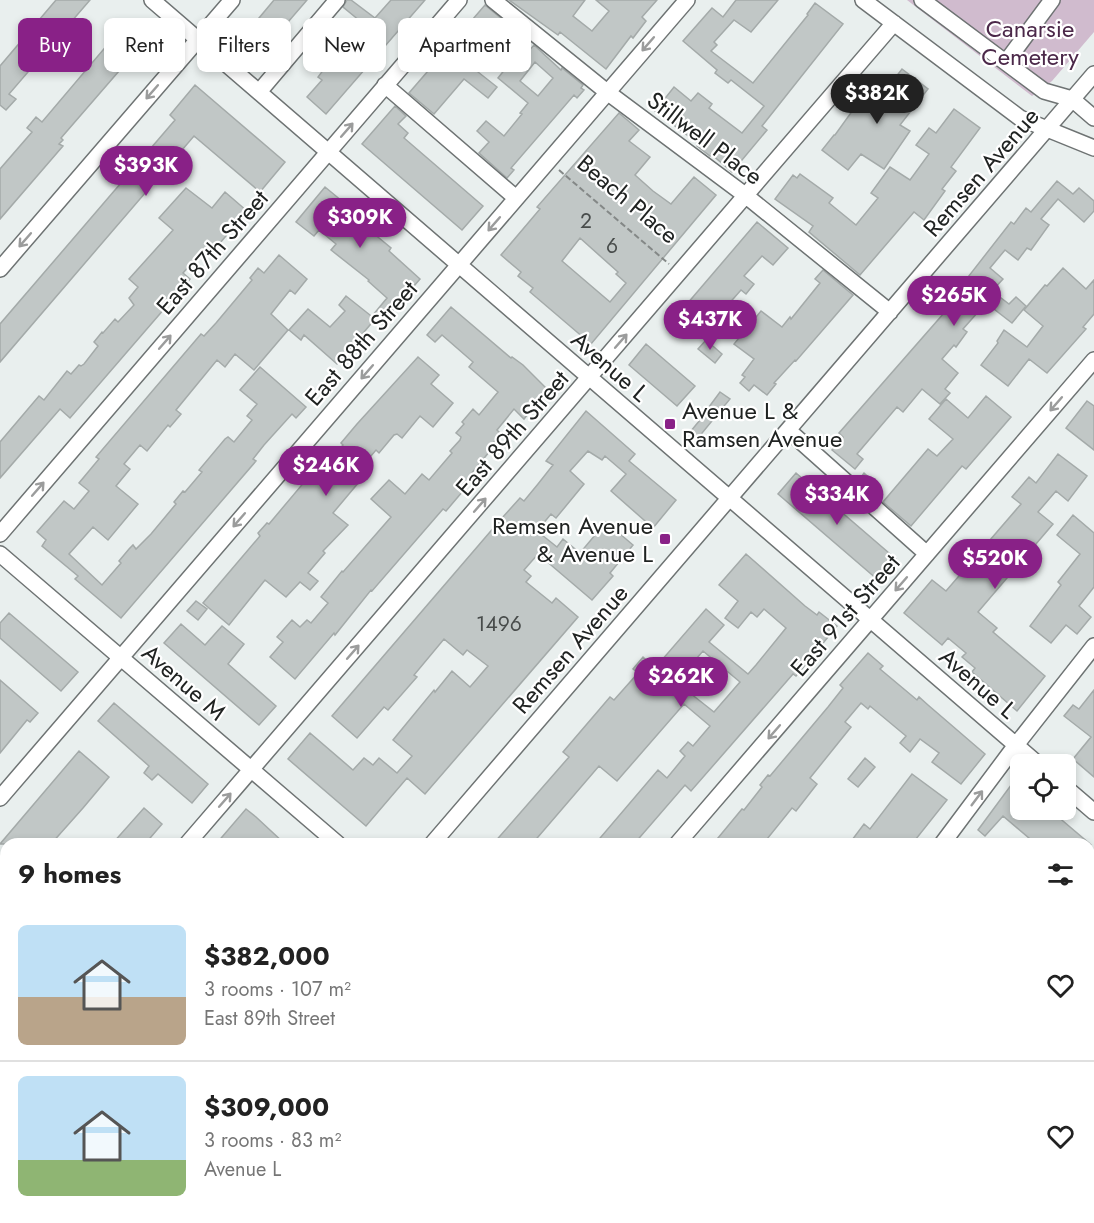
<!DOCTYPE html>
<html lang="en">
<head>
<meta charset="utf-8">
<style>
	body { margin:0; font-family:Jost,sans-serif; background:#f6f6f6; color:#222; height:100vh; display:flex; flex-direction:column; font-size:22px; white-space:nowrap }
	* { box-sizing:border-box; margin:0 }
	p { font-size:20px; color:#767676 }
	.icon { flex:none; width:33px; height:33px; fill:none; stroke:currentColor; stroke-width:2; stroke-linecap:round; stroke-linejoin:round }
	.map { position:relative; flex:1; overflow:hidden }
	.panel { position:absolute; left:0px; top:838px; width:1095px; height:386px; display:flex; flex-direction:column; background:#fff; border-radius:18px 18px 0 0; box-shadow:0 3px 9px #0003 }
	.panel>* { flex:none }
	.banner { position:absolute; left:18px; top:18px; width:600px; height:54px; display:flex; gap:12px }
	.controls { position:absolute; left:1010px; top:754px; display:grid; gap:12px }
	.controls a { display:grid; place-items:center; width:66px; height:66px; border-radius:9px; background:#fff; box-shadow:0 3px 9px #0003; font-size:30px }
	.price { position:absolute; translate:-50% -51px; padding:0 14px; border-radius:21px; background:#892187; color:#fff; font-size:20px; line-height:39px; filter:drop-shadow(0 2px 3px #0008) }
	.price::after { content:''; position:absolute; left:50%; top:36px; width:18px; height:14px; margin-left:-9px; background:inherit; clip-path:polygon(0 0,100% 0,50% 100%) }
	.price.active { background:#222; color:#fff }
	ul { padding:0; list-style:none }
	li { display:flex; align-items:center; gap:18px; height:150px; padding:0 18px }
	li+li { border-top:2px solid #e0e0e0 }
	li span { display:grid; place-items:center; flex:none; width:168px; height:120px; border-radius:9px; color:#555 }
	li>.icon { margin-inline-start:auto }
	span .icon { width:72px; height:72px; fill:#fffc; stroke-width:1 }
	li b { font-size:26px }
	h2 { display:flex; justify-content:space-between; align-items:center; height:72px; padding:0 18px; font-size:26px }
	.tag { padding:0 21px; border-radius:9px; background:#fff; box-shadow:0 3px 9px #0003; font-size:21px; line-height:54px }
	.tag.active { background:#892187; color:#fff }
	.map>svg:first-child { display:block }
	.green { fill:#d0bbce }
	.building { fill:#c1c7c6; stroke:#a4aaa9; stroke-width:1.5; fill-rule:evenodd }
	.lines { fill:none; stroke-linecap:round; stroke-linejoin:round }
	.minor-casing { stroke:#6e7373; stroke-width:18 }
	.path { stroke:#848887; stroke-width:2; stroke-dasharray:6 3; stroke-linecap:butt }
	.minor { stroke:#fff; stroke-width:15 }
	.oneway { stroke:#9b9c9c }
	.poi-dot { fill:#892187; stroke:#fff; stroke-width:2 }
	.labels { text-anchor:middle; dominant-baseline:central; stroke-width:4.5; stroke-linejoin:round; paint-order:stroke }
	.number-label { font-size:21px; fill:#484c4b }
	.park-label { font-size:24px; fill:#4b2849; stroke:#fff }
	.street-label { font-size:24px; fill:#202322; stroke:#fff }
	.poi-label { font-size:24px; fill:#202322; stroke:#fff; text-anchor:start }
</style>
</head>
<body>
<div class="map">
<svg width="1094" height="1223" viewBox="0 0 1094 1223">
	<rect width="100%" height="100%" fill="#e9efee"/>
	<path class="green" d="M 907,0 L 1094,0 L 1094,32 L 1052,81 L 1032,96 Z"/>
	<path class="building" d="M 56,0 L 90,0 L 9,94 L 16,99 L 6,110 L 0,105 L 0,66 Z
		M 274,0 L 307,0 L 257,58 L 239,42 Z
		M 347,0 L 351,0 L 375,18 L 391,0 L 425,0 L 326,114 L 307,97 L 322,80 L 318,77 L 360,21 L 343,7 Z
		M 509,0 L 585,0 L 573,16 L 592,31 L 609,11 L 596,0 L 657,0 L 642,17 L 646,21 L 633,38 L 631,36 L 606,69 L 560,32 L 558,35 Z
		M 736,0 L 778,0 L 751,32 L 734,20 L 714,42 L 717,45 L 711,51 L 753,83 L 808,15 L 807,14 L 815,3 L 843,24 L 762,126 L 767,130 L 732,172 L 711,154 L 710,156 L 697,146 L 699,144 L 655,111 L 674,87 L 691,101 L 698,93 L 712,104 L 709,108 L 742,133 L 764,106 L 731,80 L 728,83 L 715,73 L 717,70 L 683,41 L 712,8 L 723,17 Z
		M 485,5 L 503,20 L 501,23 L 507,28 L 473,68 L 497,87 L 488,98 L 464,79 L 434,114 L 409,93 Z
		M 125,24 L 145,41 L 61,138 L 63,140 L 59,144 L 63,146 L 0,219 L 0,169 L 32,132 L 27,128 L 36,117 L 42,122 Z
		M 534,45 L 561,70 L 562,68 L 583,85 L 581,88 L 584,90 L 577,98 L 574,95 L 511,168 L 514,170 L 507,178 L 479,153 L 489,142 L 477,131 L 486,121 L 504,136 L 522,114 L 520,113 L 528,103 L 498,78 L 514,58 L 519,62 ZM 535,62 L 553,78 L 538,96 L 520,81 Z
		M 902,69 L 928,89 L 900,125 L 910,131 L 884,169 L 861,154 L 848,170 L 822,150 L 834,135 L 835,135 L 863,96 L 874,105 Z
		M 195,85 L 285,162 L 260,192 L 194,136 L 0,362 L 0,324 L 175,120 L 170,115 Z
		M 395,106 L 406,116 L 398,124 L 408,133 L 404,138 L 483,206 L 462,230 L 362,144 Z
		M 954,109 L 980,128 L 951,167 L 956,171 L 942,189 L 945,191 L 924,220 L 914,212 L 860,275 L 809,232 L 813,226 L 775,199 L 793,175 L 797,178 L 800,174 L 833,198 L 829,203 L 856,225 L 878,198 L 871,193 L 890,167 L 910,180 L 929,154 L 916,145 L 929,128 L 936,133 Z
		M 619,113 L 639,130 L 629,141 L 650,157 L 635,175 L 653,191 L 671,204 L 694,177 L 716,195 L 591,344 L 530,292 L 533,288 L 518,276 L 521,272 L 501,255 L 540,209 L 537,207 ZM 580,238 L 618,272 L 616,274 L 626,283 L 610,302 L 562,261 Z
		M 1057,181 L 1073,194 L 1079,188 L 1094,201 L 1094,211 L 1084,222 L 1058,199 L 1041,219 L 1049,225 L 1031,250 L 1027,248 L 1018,260 L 1005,250 L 990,268 L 1003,279 L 992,291 L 1009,304 L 1016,297 L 1026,306 L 1012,323 L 986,303 L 963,329 L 967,332 L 956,347 L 954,345 L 942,359 L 958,373 L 945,389 L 950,393 L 940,404 L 922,389 L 903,412 L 897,407 L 857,454 L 863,459 L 855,469 L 832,450 L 843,437 L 839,433 L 965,289 L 961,286 L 1011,222 L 1014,224 L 1026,208 L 1031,212 Z
		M 325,187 L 376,229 L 373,233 L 391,248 L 389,251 L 420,279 L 382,323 L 373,315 L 387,298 L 368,281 L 369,280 L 331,250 L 336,244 L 319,230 L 314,236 L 296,222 Z
		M 186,188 L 212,208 L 225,192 L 247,211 L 209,256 L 203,250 L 191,264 L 183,273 L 190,279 L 70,418 L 60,409 L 0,478 L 0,442 L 39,396 L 44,400 L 67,371 L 71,374 L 79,365 L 81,366 L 84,364 L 98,346 L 94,342 L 102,332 L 103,333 L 115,319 L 118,322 L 134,305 L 129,298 L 138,287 L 129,279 L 173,230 L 159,218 Z
		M 757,222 L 788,248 L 773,265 L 762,256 L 744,276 L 754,284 L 746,294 L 741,290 L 726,307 L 714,322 L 720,326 L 712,336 L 681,311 Z
		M 279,255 L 307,279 L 295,294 L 290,290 L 271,314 L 288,330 L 254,370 L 235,354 L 225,367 L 217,360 L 176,410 L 181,414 L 170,427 L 168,425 L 147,451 L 140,445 L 124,464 L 130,469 L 116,486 L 138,504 L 108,540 L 93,527 L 69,554 L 102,585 L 121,563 L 119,561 L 129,549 L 133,545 L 136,549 L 151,534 L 176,504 L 174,502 L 183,491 L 185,492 L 202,472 L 199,470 L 225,439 L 228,437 L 234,442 L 252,420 L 247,416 L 257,404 L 240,390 L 260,367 L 306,407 L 296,418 L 292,414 L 264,445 L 253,459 L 256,461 L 121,618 L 75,579 L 78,576 L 42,546 L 46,540 L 37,532 L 64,501 L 74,509 L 89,491 L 79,483 L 99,459 L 96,457 L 201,334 L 204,336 L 216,323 L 252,280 L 250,278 L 258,268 L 264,273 Z
		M 1063,268 L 1086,289 L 1094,280 L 1094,314 L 1083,327 L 1086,329 L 1047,373 L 1029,359 L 1008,386 L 981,365 L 998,343 L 997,341 L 1004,330 L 1027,347 L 1043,326 L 1024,310 L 1045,285 L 1047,286 Z
		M 823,270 L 853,295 L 796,361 L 795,360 L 774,383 L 776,384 L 767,395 L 754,385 L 749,391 L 740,383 L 745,377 L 742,375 L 754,359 L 734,344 L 761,311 L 782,327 L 790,317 L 791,319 L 820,283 L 815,279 Z
		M 346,296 L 375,319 L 337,364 L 304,335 L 301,340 L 289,330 L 308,309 L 330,327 L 345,311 L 339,305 Z
		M 451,307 L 511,358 L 512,357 L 523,365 L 547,389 L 524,419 L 514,409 L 497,430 L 501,434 L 488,449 L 490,451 L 470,475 L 474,478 L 446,511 L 443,509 L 372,591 L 371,590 L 335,635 L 334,633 L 295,679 L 270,657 L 283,642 L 277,637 L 292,620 L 300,627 L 307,620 L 311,623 L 328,603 L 321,597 L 342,571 L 343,572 L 391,517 L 371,499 L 389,480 L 405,494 L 422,474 L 429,480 L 452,453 L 450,451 L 460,440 L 461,437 L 456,433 L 464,424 L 462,422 L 473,409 L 479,415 L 498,392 L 469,367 L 473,362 L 442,335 L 435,342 L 427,335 Z
		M 706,340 L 722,354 L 715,363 L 698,349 Z
		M 646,344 L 695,386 L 677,406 L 629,365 Z
		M 418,357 L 439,375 L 431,384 L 453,403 L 433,427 L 420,416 L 402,438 L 397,434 L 394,435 L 379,453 L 376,450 L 353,477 L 359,482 L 333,513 L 348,525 L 323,551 L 325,553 L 308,573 L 318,581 L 310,590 L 300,582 L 286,597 L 265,580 L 229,625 L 203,603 L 260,536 L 258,533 L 267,523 L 269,524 L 311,474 L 314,477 L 343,445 L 341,443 L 357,424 Z
		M 720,392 L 730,399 L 698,438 L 690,432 L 700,420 L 698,418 L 705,410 L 706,411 Z
		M 986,396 L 1011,417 L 966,469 L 962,466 L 911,526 L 883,502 L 928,449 L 937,456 L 953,439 L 929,419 L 946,399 L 968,418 Z
		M 1087,401 L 1094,406 L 1094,450 L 1066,428 Z
		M 586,411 L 635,454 L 629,461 L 676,500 L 653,528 L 611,491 L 626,474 L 605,456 L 602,460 L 588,451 L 570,471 L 584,484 L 556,518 L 551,514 L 537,531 L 557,547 L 563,539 L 580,553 L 606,522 L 633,545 L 610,573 L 613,576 L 592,600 L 538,554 L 524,570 L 531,576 L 526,582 L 552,603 L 556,598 L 578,617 L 425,794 L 407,778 L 366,826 L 288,759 L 310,733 L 353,770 L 364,758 L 373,765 L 379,758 L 397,773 L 412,756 L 393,740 L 434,690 L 435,692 L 452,671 L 470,687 L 488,666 L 467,650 L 463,655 L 444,639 L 414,675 L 417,677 L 388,710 L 384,707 L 357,738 L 332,716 L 502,518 L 520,498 L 524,501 L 538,484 L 553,465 L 546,461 Z
		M 1058,454 L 1087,476 L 1068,501 L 1056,491 L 1038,512 L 1053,524 L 978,612 L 997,628 L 993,632 L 1045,676 L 1017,711 L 972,672 L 975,668 L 962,657 L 966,653 L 948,638 L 942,645 L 904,613 L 932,580 L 946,591 L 1021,504 L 1012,497 L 1029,477 L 1036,483 Z
		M 796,473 L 896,559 L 878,580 L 778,494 Z
		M 864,473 L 874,482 L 869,489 L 859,480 Z
		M 1073,515 L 1094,533 L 1094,587 L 1079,606 L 1091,617 L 1077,634 L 1066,625 L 1051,643 L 1030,626 L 1061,585 L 1058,582 L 1080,554 L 1057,535 Z
		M 746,554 L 805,606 L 817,615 L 819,612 L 837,626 L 796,676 L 793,674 L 691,791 L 685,785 L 634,844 L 595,844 L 658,770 L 667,778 L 685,756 L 680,751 L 688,742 L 693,746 L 710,726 L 684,704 L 617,781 L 599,766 L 532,844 L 493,844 L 569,757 L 563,752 L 610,697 L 614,700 L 638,673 L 633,669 L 643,657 L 655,668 L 706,609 L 724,625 L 709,642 L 748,674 L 756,665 L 786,628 L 764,609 L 757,617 L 751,612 L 738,628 L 725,618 L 738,601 L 719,585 ZM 703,651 L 740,682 L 714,712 L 676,682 Z
		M 196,601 L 207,609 L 198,620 L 187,611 Z
		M 9,613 L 78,672 L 61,691 L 0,638 L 0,623 Z
		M 181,624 L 205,645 L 222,626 L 244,644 L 228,664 L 276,706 L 259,725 L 164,643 Z
		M 868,653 L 883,666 L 880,669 L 917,700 L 919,697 L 928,705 L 985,754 L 961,784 L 932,762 L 939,753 L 920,739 L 910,752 L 900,743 L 906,736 L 870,706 L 868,709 L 861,703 L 845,722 L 851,727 L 810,778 L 817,784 L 796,811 L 792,808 L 763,844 L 713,844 L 742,809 L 744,810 L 762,787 L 760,785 L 768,775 L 770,776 L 828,707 L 843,688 L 840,685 Z
		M 0,680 L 38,713 L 30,722 L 27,720 L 0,753 Z
		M 1094,690 L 1094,777 L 1073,759 L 1091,737 L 1064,716 L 1073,705 L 1079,709 Z
		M 114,703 L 208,784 L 192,803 L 158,774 L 152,780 L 144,773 L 149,766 L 98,721 Z
		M 79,751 L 109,777 L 83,808 L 51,844 L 0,844 Z
		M 865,758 L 875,767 L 858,787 L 848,779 Z
		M 1020,773 L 1020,810 L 1050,810 L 1090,844 L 1036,844 L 1003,816 L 985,836 L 978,830 Z
		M 912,774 L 947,800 L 912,844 L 849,844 L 864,824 L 870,829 Z
		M 144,808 L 162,824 L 145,844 L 112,844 Z
		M 246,809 L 256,817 L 285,844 L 216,844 Z"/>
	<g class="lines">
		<g class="minor-casing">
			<path id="minor" d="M 152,0 L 1039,765
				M 493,0 L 607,92 L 745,195 L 890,312
				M 863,0 L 1020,118 L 1094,148
				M 922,0 L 1044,91 L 1072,99 L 1094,118
				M 1006,62 L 1052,0
				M 385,85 L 516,198
				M 259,92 L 337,0
				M 0,269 L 232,0
				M 788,430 L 927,554
				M 0,534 L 459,0
				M 0,554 L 338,844
				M 1065,787 L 1094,812
				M 0,798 L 687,0
				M 187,844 L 894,23
				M 432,844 L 1094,74
				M 677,844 L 1094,360
				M 942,844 L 1016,745 L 1094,646
				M 1089,894 L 1094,888
				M 0,1062 L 6,1055
				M 0,1122 L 6,1127
				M 1089,1158 L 1094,1152
				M 590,1218 L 596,1223
				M 773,1218 L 779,1223
				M 107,1223 L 111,1218
				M 262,1223 L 266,1218
				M 351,1223 L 355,1218
				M 670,1223 L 673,1218
				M 807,1223 L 812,1218
				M 1033,1223 L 1038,1218"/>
		</g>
		<path class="path" d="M 559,170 L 669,264"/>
		<use href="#minor" class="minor"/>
	</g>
	<defs><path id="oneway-shaft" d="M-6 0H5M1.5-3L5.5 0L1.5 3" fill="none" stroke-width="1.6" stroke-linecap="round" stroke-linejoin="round" transform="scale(1.5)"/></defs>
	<g class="oneway">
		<use href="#oneway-shaft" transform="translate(648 44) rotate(131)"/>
		<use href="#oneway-shaft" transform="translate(152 92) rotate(131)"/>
		<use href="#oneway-shaft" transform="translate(347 130) rotate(-49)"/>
		<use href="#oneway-shaft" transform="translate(494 224) rotate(131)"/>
		<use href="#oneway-shaft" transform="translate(25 240) rotate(131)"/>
		<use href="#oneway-shaft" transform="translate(621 341) rotate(-49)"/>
		<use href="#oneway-shaft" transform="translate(165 342) rotate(-49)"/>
		<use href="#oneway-shaft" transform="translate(367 372) rotate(131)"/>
		<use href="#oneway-shaft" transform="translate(1056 404) rotate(131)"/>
		<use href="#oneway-shaft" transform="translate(38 489) rotate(-49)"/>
		<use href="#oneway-shaft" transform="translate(480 505) rotate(-49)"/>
		<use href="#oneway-shaft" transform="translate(239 520) rotate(131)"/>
		<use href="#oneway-shaft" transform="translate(901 584) rotate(131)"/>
		<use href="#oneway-shaft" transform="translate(353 652) rotate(-49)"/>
		<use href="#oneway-shaft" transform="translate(774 732) rotate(131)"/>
		<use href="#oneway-shaft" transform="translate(977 798) rotate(-53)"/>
		<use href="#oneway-shaft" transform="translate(225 800) rotate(-49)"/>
	</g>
	<g class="poi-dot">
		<rect x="664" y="418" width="12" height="12" rx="3"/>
		<rect x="659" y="533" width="12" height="12" rx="3"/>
	</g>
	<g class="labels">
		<g class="number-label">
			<text x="586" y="221">2</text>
			<text x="612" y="246">6</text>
			<text x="499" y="624">1496</text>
		</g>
		<g class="park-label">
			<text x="1030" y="28">Canarsie<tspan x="1030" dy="28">Cemetery</tspan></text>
		</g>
		<g class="street-label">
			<text transform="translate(705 138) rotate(37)">Stillwell Place</text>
			<text transform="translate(981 172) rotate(-49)">Remsen Avenue</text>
			<text transform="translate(628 199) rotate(40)">Beach Place</text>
			<text transform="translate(212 252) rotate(-49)">East 87th Street</text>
			<text transform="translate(361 343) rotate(-49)">East 88th Street</text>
			<text transform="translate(610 366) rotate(41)">Avenue L</text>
			<text transform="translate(512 433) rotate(-49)">East 89th Street</text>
			<text transform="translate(845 615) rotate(-49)">East 91st Street</text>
			<text transform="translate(570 649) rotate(-49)">Remsen Avenue</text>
			<text transform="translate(184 682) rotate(41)">Avenue M</text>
			<text transform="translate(978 683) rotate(41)">Avenue L</text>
		</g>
		<g class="poi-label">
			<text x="682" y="410">Avenue L &amp;<tspan x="682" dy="28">Ramsen Avenue</tspan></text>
			<text x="653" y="525" text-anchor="end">Remsen Avenue<tspan x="653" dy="28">&amp; Avenue L</tspan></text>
		</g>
	</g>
</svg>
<div class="controls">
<a><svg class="icon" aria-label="locate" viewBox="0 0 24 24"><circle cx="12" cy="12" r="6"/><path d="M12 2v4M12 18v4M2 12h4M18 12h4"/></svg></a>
</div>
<b class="price active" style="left:877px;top:125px">$382K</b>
<b class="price" style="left:146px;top:197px">$393K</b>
<b class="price" style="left:360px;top:249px">$309K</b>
<b class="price" style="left:954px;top:327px">$265K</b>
<b class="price" style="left:710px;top:351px">$437K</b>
<b class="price" style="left:326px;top:497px">$246K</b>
<b class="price" style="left:837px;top:526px">$334K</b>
<b class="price" style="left:995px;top:590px">$520K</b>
<b class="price" style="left:681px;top:708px">$262K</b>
<div class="banner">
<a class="tag active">Buy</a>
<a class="tag">Rent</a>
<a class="tag">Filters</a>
<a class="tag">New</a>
<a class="tag">Apartment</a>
</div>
<section class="panel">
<h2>9 homes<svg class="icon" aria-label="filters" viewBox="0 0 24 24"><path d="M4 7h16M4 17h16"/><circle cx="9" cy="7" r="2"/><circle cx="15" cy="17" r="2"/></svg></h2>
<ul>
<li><span style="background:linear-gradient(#bfe0f5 60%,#b9a48a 0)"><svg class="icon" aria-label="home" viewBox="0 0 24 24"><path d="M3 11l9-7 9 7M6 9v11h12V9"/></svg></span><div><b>$382,000</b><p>3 rooms · 107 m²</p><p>East 89th Street</p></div><svg class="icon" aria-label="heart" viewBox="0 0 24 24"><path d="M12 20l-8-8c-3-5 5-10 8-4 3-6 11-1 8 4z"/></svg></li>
<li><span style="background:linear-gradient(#bfe0f5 70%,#8fb573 0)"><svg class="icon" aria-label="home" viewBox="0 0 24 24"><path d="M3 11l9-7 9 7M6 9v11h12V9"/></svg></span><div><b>$309,000</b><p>3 rooms · 83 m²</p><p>Avenue L</p></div><svg class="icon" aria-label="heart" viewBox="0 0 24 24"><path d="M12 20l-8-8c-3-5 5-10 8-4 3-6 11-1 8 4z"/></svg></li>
</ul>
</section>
</div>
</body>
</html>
